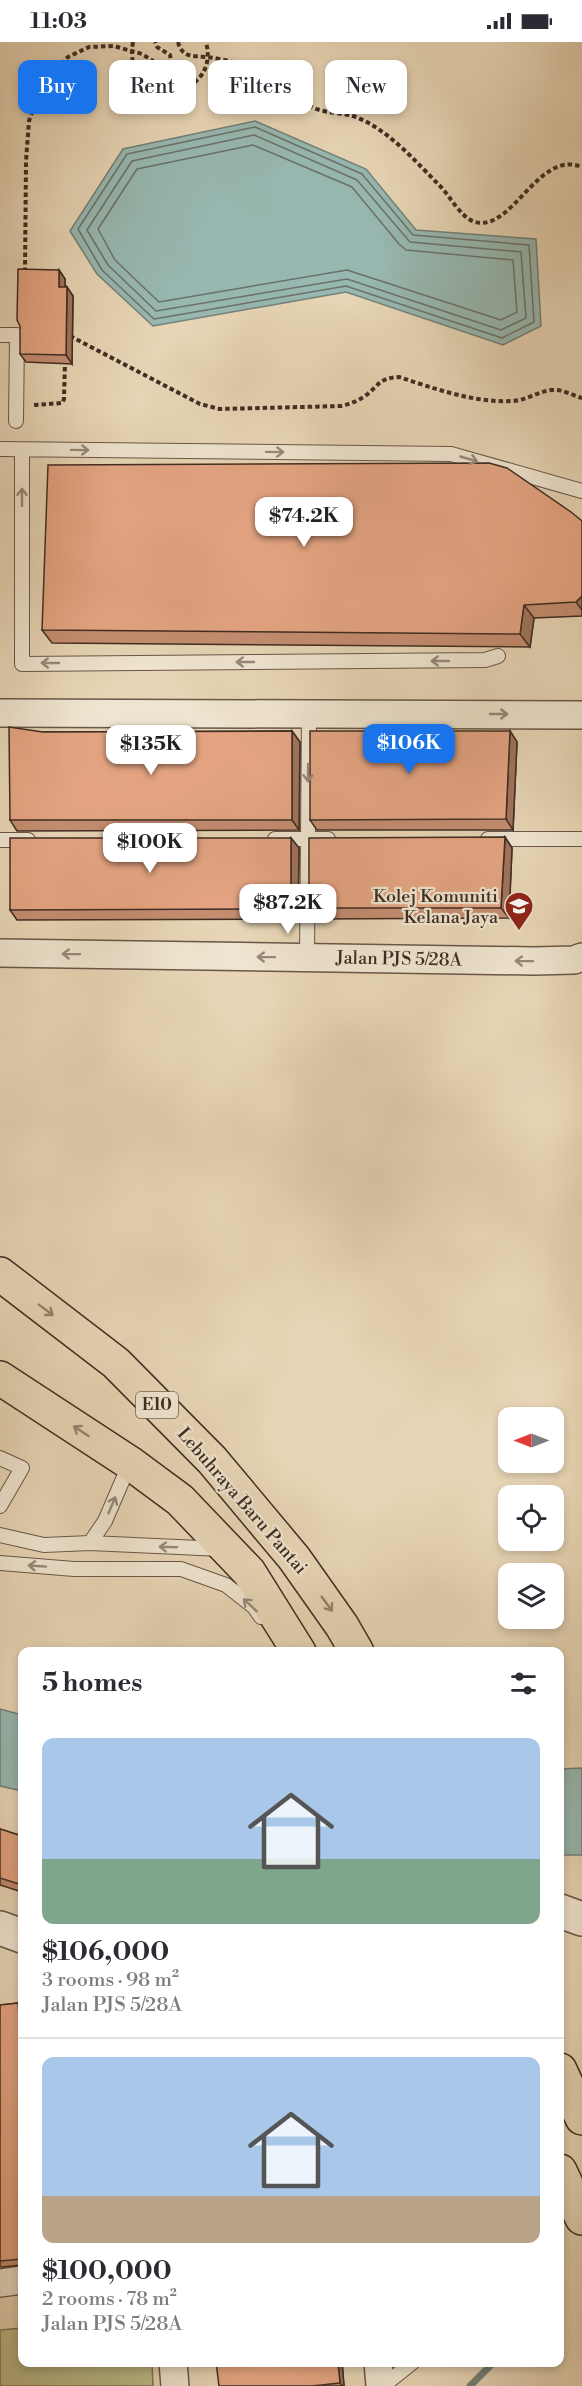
<!DOCTYPE html>
<html lang="en">
<head>
<meta charset="utf-8">
<style>
	body { margin:0; font-family:"Libre Bodoni",serif; background:#f7f7f7; color:#2b2b33; height:100vh; display:flex; flex-direction:column; font-size:22px; white-space:nowrap }
	* { box-sizing:border-box; margin:0 }
	p { font-size:20px; color:#7c7c81 }
	.icon { flex:none; width:33px; height:33px; fill:none; stroke:currentColor; stroke-width:2; stroke-linecap:round; stroke-linejoin:round }
	.map { position:relative; flex:1; overflow:hidden }
	.details { position:absolute; left:18px; top:1605px; width:546px; height:720px; display:flex; flex-direction:column; background:#fff; border-radius:12px; box-shadow:0 3px 9px #0003 }
	.details>* { flex:none }
	.hud { position:absolute; left:18px; top:18px; width:546px; height:54px; display:flex; gap:12px }
	.needle { width:39px; rotate:270deg }
	.fabs { position:absolute; left:498px; top:1365px; display:grid; gap:12px }
	.fabs a { display:grid; place-items:center; width:66px; height:66px; border-radius:12px; background:#fff; box-shadow:0 3px 9px #0003; font-size:30px }
	.price { position:absolute; translate:-50% -51px; padding:0 14px; border-radius:12px; background:#fff; color:#222; font-size:20px; line-height:39px; filter:drop-shadow(0 2px 3px #0008) }
	.price::after { content:''; position:absolute; left:50%; top:36px; width:18px; height:14px; margin-left:-9px; background:inherit; clip-path:polygon(0 0,100% 0,50% 100%) }
	.price.on { background:#1a73e8; color:#fff }
	ul { padding:0; list-style:none }
	li { display:grid; align-content:center; gap:12px; height:318px; padding:0 24px }
	li+li { border-top:2px solid #e1e1e2 }
	li span { display:grid; place-items:center; height:186px; border-radius:12px; color:#555 }
	li>.icon { margin-inline-start:auto }
	span .icon { width:108px; height:108px; fill:#fffc; stroke-width:1 }
	li b { font-size:26px }
	h2 { display:flex; justify-content:space-between; align-items:center; height:72px; padding:0 24px; font-size:26px }
	.chip { padding:0 21px; border-radius:12px; background:#fff; box-shadow:0 3px 9px #0003; font-size:21px; line-height:54px }
	.chip.on { background:#1a73e8; color:#fff }
	.status { display:flex; justify-content:space-between; align-items:center; height:42px; padding:0 30px; background:#fff; direction:ltr }
	.status svg { height:16px; fill:currentColor }
	.map>svg:first-child { display:block }
	.green { fill:#bbbc8a; stroke:#7d7456; stroke-width:1.5 }
	.water { fill:#97b8b1; stroke:#748078; stroke-width:1.5 }
	.lines { fill:none; stroke-linecap:round; stroke-linejoin:round }
	.shore { stroke:#6b726a; stroke-width:1.5 }
	.stream { stroke:#748078; stroke-width:7 }
	.service-casing { stroke:#695748; stroke-width:16 }
	.minor-casing { stroke:#695748; stroke-width:30 }
	.tertiary-casing { stroke:#695748; stroke-width:36 }
	.motorway-casing { stroke:#3f2d23; stroke-width:36 }
	.path { stroke:#3f2d23; stroke-width:4; stroke-dasharray:4.5 3; stroke-linecap:butt }
	.service { stroke:#efe4cf; stroke-width:14 }
	.minor { stroke:#efe4cf; stroke-width:27 }
	.tertiary { stroke:#efe4cf; stroke-width:33 }
	.motorway { stroke:#e7d5b5; stroke-width:33 }
	.wall { fill:#c48d70; stroke:#3f2d23; stroke-width:1.5 }
	.shaded-wall { fill:#a0735b; stroke:#3f2d23; stroke-width:1.5 }
	.building { fill:#e4a482; stroke:#3f2d23; stroke-width:1.5 }
	.oneway { stroke:#978879 }
	.oneway2 { stroke:#93816c }
	.labels { text-anchor:middle; dominant-baseline:central; stroke-width:4.5; stroke-linejoin:round; paint-order:stroke }
	.shield { fill:#efe4cf; stroke:#746457; stroke-width:1.5 }
	.shield-label { font-size:16px; font-weight:bold; fill:#3f2d23 }
	.poi-label { font-size:18px; fill:#3f2d23; stroke:#efe4cf; text-anchor:end }
	.street-label { font-size:18px; fill:#3f2d23; stroke:#efe4cf }
</style>
</head>
<body>
<div class="status"><b>11:03</b><svg viewBox="0 0 49 12"><path d="M0 12V9h3v3zM5 12V6h3v6zM10 12V3h3v9zM15 12V0h3v12zM26 1h20v11H26zM47 4h2v5h-2z"/></svg></div>
<div class="map">
<svg width="582" height="2344" viewBox="0 0 582 2344">
	<rect width="100%" height="100%" fill="#e7d5b5"/>
	<filter id="stains"><feTurbulence type="fractalNoise" baseFrequency=".00333" numOctaves="4"/><feColorMatrix values="0 0 0 0 .2 0 0 0 0 .09 0 0 0 0 .02 0 0 0 .5 -.17"/></filter>
	<radialGradient id="worn" r=".72"><stop offset=".6" stop-color="#630" stop-opacity="0"/><stop offset="1" stop-color="#630" stop-opacity=".3"/></radialGradient>
	<path class="green" d="M 22,2286 L 22,2320 L 152,2321 L 153,2344 L 0,2344 L 0,2288 Z"/>
	<path class="water" d="M 255,79 L 366,127 L 416,188 L 536,197 L 541,284 L 503,303 L 346,250 L 153,284 L 97,232 L 70,189 L 123,107 Z
		M 0,1667 L 22,1673 L 22,1749 L 0,1744 Z
		M 582,1726 L 582,1813 L 560,1813 L 560,1727 Z"/>
	<g class="lines">
		<path class="shore" d="M 255,85 L 362,132 L 413,193 L 529,203 L 534,280 L 502,296 L 346,244 L 154,277 L 102,228 L 78,187 L 127,112 Z
			M 254,93 L 357,138 L 410,200 L 521,210 L 526,276 L 501,288 L 347,237 L 156,269 L 108,223 L 87,188 L 132,119 Z
			M 253,103 L 352,145 L 399,202 L 406,208 L 513,218 L 517,270 L 501,278 L 347,228 L 159,260 L 115,218 L 98,187 L 137,127 Z"/>
		<path class="stream" d="M 560,2253 L 560,2256
			M 470,2344 L 494,2320"/>
		<g class="service-casing">
			<path id="service" d="M 0,293 L 17,293 L 16,379
				M 0,407 L 451,412 L 582,449
				M 22,408 L 22,622 L 485,618 L 498,614
				M 275,797 L 328,797
				M 488,797 L 582,797
				M 0,798 L 28,798
				M 307,916 L 309,673
				M 0,1416 L 22,1426 L 0,1464
				M 0,1493 L 44,1503 L 90,1501 L 222,1507
				M 90,1501 L 105,1479 L 130,1421
				M 0,1521 L 74,1527 L 181,1527 L 226,1543 L 254,1565 L 261,1575
				M 383,2344 L 413,2320"/>
		</g>
		<g class="minor-casing">
			<path id="minor" d="M 0,671 L 582,673
				M 0,911 L 534,919 L 574,918 L 582,915
				M 0,2241 L 22,2238
				M 173,2320 L 175,2344
				M 378,2320 L 380,2344"/>
		</g>
		<g class="tertiary-casing">
			<path id="tertiary" d="M 560,1869 L 582,1877
				M 0,1886 L 22,1894"/>
		</g>
		<g class="motorway-casing">
			<path id="motorway" d="M 0,1232 L 116,1321 L 212,1418 L 294,1516 L 342,1584 L 357,1610
				M 0,1336 L 130,1421 L 180,1458 L 249,1530 L 299,1610
				M 560,2028 L 582,2076
				M 560,2129 L 582,2176"/>
		</g>
		<path class="path" d="M 133,0 C 121,69 222,61 206,0
			M 178,0 C 182,16 193,14 207,15 C 215,16 225,18 233,20 C 256,26 290,53 312,65 C 326,72 342,70 356,75 C 389,88 416,120 440,144 C 450,154 461,176 475,180 C 513,190 538,107 582,125
			M 25,230 L 26,119 L 29,79 L 37,56 L 50,33 L 68,15 L 89,5 L 114,4 L 142,12 L 153,19 L 156,27 L 167,29 L 172,24 L 170,13 L 157,5 L 155,0
			M 70,294 L 200,362 L 220,367 L 341,364 C 350,362 358,359 365,354 C 379,344 378,336 399,335 C 433,346 474,361 511,359 C 525,359 537,350 551,348 C 562,347 572,353 582,356
			M 34,363 L 62,361 L 64,357 L 65,319"/>
		<use href="#service" class="service"/>
		<use href="#minor" class="minor"/>
		<use href="#tertiary" class="tertiary"/>
		<use href="#motorway" class="motorway"/>
	</g>
	<path class="wall" d="M 59,228 L 65,237 L 65,245 L 67,245 L 73,254 L 72,322 L 26,320 L 20,312 Z
		M 582,479 L 582,574 L 534,576 L 530,605 L 52,601 L 42,588 Z
		M 292,689 L 300,700 L 299,788 L 17,789 L 10,778 L 43,690 Z
		M 510,689 L 517,700 L 513,788 L 317,788 L 310,778 Z
		M 505,795 L 512,806 L 509,876 L 316,877 L 309,866 Z
		M 291,796 L 299,806 L 298,877 L 17,878 L 10,868 Z
		M 0,1787 L 22,1794 L 22,1850 L 0,1843 Z
		M 18,1961 L 22,1968 L 22,2223 L 1,2225 L 0,2224 L 0,1963 Z
		M 342,2320 L 344,2344 L 219,2344 Z"/>
	<path class="shaded-wall" d="M 59,228 L 65,237 L 65,254 L 59,245 Z
		M 67,245 L 73,254 L 72,322 L 66,313 Z
		M 582,554 L 582,568 L 576,560 Z
		M 524,563 L 534,576 L 530,605 L 520,592 Z
		M 292,689 L 300,700 L 299,788 L 292,778 Z
		M 510,689 L 517,700 L 513,788 L 506,777 Z
		M 505,795 L 512,806 L 509,876 L 501,866 Z
		M 291,796 L 299,806 L 298,877 L 291,867 Z
		M 18,1961 L 22,1967 L 22,1986 L 20,1983 Z
		M 338,2320 L 342,2320 L 344,2344 L 342,2344 L 340,2341 Z"/>
	<path class="building" d="M 18,227 L 59,228 L 59,245 L 67,245 L 66,313 L 20,312 L 20,284 L 17,278 Z
		M 489,421 L 507,426 L 571,470 L 582,479 L 582,554 L 576,560 L 524,563 L 520,592 L 42,588 L 48,423 Z
		M 9,685 L 43,690 L 292,689 L 292,778 L 10,778 Z
		M 310,689 L 510,689 L 506,777 L 310,778 Z
		M 505,795 L 501,866 L 309,866 L 309,796 Z
		M 10,796 L 291,796 L 291,867 L 10,868 Z
		M 0,1787 L 22,1794 L 22,1843 L 0,1836 Z
		M 18,1961 L 20,1983 L 22,1983 L 22,2217 L 0,2219 L 0,1963 Z
		M 216,2320 L 338,2320 L 340,2341 L 312,2344 L 219,2344 Z"/>
	<defs><path id="oneway-shaft" d="M-6 0H5M1.5-3L5.5 0L1.5 3" fill="none" stroke-width="1.6" stroke-linecap="round" stroke-linejoin="round" transform="scale(1.5)"/></defs>
	<g class="oneway">
		<use href="#oneway-shaft" transform="translate(80 408) rotate(1)"/>
		<use href="#oneway-shaft" transform="translate(275 410) rotate(1)"/>
		<use href="#oneway-shaft" transform="translate(469 417) rotate(16)"/>
		<use href="#oneway-shaft" transform="translate(22 455) rotate(-90)"/>
		<use href="#oneway-shaft" transform="translate(440 619) rotate(180)"/>
		<use href="#oneway-shaft" transform="translate(245 620) rotate(180)"/>
		<use href="#oneway-shaft" transform="translate(50 621) rotate(180)"/>
		<use href="#oneway-shaft" transform="translate(499 672)"/>
		<use href="#oneway-shaft" transform="translate(308 731) rotate(91)"/>
		<use href="#oneway-shaft" transform="translate(71 912) rotate(-179)"/>
		<use href="#oneway-shaft" transform="translate(266 915) rotate(-179)"/>
		<use href="#oneway-shaft" transform="translate(524 919) rotate(-179)"/>
		<use href="#oneway-shaft" transform="translate(112 1463) rotate(-67)"/>
		<use href="#oneway-shaft" transform="translate(168 1505) rotate(-178)"/>
		<use href="#oneway-shaft" transform="translate(37 1524) rotate(-176)"/>
		<use href="#oneway-shaft" transform="translate(250 1563) rotate(-137)"/>
	</g>
	<g class="oneway2">
		<use href="#oneway-shaft" transform="translate(46 1268) rotate(37)"/>
		<use href="#oneway-shaft" transform="translate(81 1389) rotate(-147)"/>
		<use href="#oneway-shaft" transform="translate(327 1562) rotate(54)"/>
	</g>
	<defs>
		<g id="university-pin" transform="scale(1.5)"><path d="M0 17L-7.5 6A9.5 9.5 0 1 1 7.5 6Z" fill="#8f2418" stroke="#efe4cf"/><path d="M0-5L7-2L0 1L-7-2ZM-4 1L0 2.5L4 1V4Q0 6-4 4Z" fill="#fff"/></g>
	</defs>
	<g fill-rule="evenodd">
		<use href="#university-pin" x="519" y="864"/>
	</g>
	<g class="labels">
		<rect class="shield" x="136" y="1350" width="42" height="26" rx="4.5"/>
		<g class="shield-label">
			<text x="157" y="1363">E10</text>
		</g>
		<g class="poi-label">
			<text x="498" y="854">Kolej Komuniti<tspan x="498" dy="21">Kelana Jaya</tspan></text>
		</g>
		<g class="street-label">
			<text transform="translate(399 917) rotate(1)">Jalan PJS 5/28A</text>
			<text transform="translate(242 1459) rotate(49)">Lebuhraya Baru Pantai</text>
		</g>
	</g>
	<rect width="100%" height="100%" filter="url(#stains)"/>
	<rect width="100%" height="100%" fill="url(#worn)"/>
</svg>
<div class="fabs">
<a><svg class="needle" viewBox="-14 -14 28 28"><path d="M0-13l5 13h-10z" fill="#e53935"/><path d="M0 13l5-13h-10z" fill="#7c7c81"/></svg></a>
<a><svg class="icon" aria-label="locate" viewBox="0 0 24 24"><circle cx="12" cy="12" r="6"/><path d="M12 2v4M12 18v4M2 12h4M18 12h4"/></svg></a>
<a><svg class="icon" aria-label="layers" viewBox="0 0 24 24"><path d="M12 4l9 5-9 5-9-5zM3 14l9 5 9-5"/></svg></a>
</div>
<b class="price" style="left:304px;top:506px">$74.2K</b>
<b class="price on" style="left:409px;top:733px">$106K</b>
<b class="price" style="left:151px;top:734px">$135K</b>
<b class="price" style="left:150px;top:832px">$100K</b>
<b class="price" style="left:288px;top:893px">$87.2K</b>
<div class="hud">
<a class="chip on">Buy</a>
<a class="chip">Rent</a>
<a class="chip">Filters</a>
<a class="chip">New</a>
</div>
<section class="details">
<h2>5 homes<svg class="icon" aria-label="filters" viewBox="0 0 24 24"><path d="M4 7h16M4 17h16"/><circle cx="9" cy="7" r="2"/><circle cx="15" cy="17" r="2"/></svg></h2>
<ul>
<li><span style="background:linear-gradient(#a9c7e8 65%,#7fa58c 0)"><svg class="icon" aria-label="home" viewBox="0 0 24 24"><path d="M3 11l9-7 9 7M6 9v11h12V9"/></svg></span><div><b>$106,000</b><p>3 rooms · 98 m²</p><p>Jalan PJS 5/28A</p></div></li>
<li><span style="background:linear-gradient(#a9c7e8 75%,#b9a48a 0)"><svg class="icon" aria-label="home" viewBox="0 0 24 24"><path d="M3 11l9-7 9 7M6 9v11h12V9"/></svg></span><div><b>$100,000</b><p>2 rooms · 78 m²</p><p>Jalan PJS 5/28A</p></div></li>
</ul>
</section>
</div>
</body>
</html>
